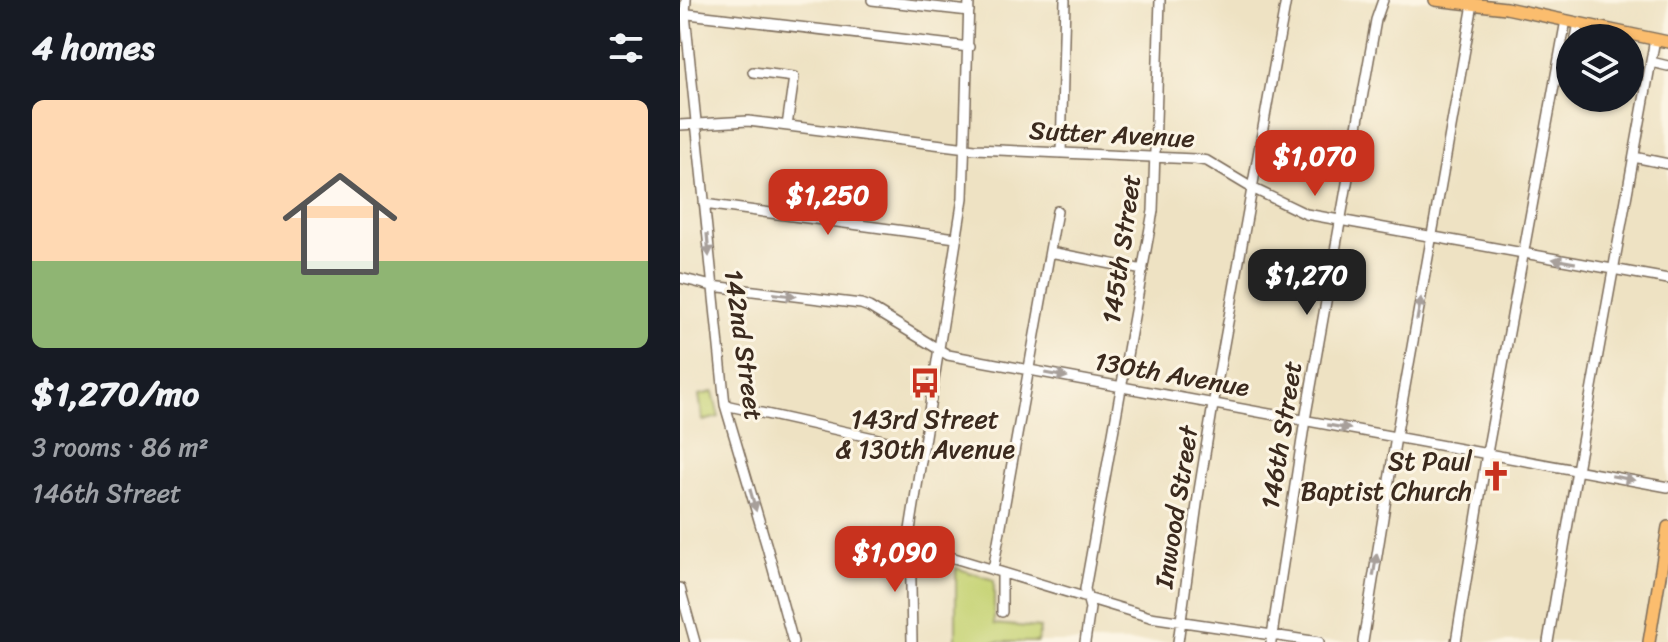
<!DOCTYPE html>
<html lang="en">
<head>
<meta charset="utf-8">
<style>
	body { margin:0; font-family:Sriracha,sans-serif; background:#20242c; color:#f1f3f6; height:100vh; display:flex; flex-direction:column; font-size:30px; white-space:nowrap }
	* { box-sizing:border-box; margin:0 }
	p { font-size:26px; color:#9ea1a6 }
	.icon { flex:none; width:44px; height:44px; fill:none; stroke:currentColor; stroke-width:2; stroke-linecap:round; stroke-linejoin:round }
	.map { position:relative; flex:1; overflow:hidden }
	.side { display:flex; flex-direction:column; background:#171b24; width:680px }
	.side>* { flex:none }
	.buttons { position:absolute; left:876px; top:24px; display:grid; gap:16px }
	.buttons a { display:grid; place-items:center; width:88px; height:88px; border-radius:50%; background:#171b24; box-shadow:0 2px 6px #0004; font-size:40px }
	.price { position:absolute; translate:-50% -68px; padding:0 18px; border-radius:16px; background:#c8321e; color:#fff; font-size:26px; line-height:52px; filter:drop-shadow(0 2px 4px #0008) }
	.price::after { content:''; position:absolute; left:50%; top:48px; width:24px; height:18px; margin-left:-12px; background:inherit; clip-path:polygon(0 0,100% 0,50% 100%) }
	.price.current { background:#222; color:#fff }
	ul { padding:0; list-style:none }
	li { display:grid; align-content:center; gap:16px; height:424px; padding:0 32px }
	li span { display:grid; place-items:center; height:248px; border-radius:12px; color:#555 }
	li>.icon { margin-inline-start:auto }
	span .icon { width:144px; height:144px; fill:#fffc; stroke-width:1 }
	li b { font-size:34px }
	h2 { display:flex; justify-content:space-between; align-items:center; height:96px; padding:0 32px; font-size:34px }
	main { display:flex; flex:1; min-height:0 }
	.map>svg:first-child { display:block }
	.green { fill:#c6d374; stroke:#807e49; stroke-width:2 }
	.lines { fill:none; stroke-linecap:round; stroke-linejoin:round }
	.minor-casing { stroke:#7a6a58; stroke-width:12 }
	.major-casing { stroke:#7a6a58; stroke-width:14 }
	.minor { stroke:#fff; stroke-width:9 }
	.major { stroke:#fbbd6e; stroke-width:11 }
	.oneway { fill:#a79f9a }
	.labels { text-anchor:middle; dominant-baseline:central; stroke-width:6; stroke-linejoin:round; paint-order:stroke }
	.street-label { font-size:26px; fill:#3b2a1e; stroke:#fcf5e5 }
	.poi-label { font-size:26px; fill:#3b2a1e; stroke:#fcf5e5 }
</style>
</head>
<body>
<main>
<section class="side">
<h2>4 homes<svg class="icon" aria-label="filters" viewBox="0 0 24 24"><path d="M4 7h16M4 17h16"/><circle cx="9" cy="7" r="2"/><circle cx="15" cy="17" r="2"/></svg></h2>
<ul>
<li><span style="background:linear-gradient(#ffd9b3 65%,#8fb573 0)"><svg class="icon" aria-label="home" viewBox="0 0 24 24"><path d="M3 11l9-7 9 7M6 9v11h12V9"/></svg></span><div><b>$1,270/mo</b><p>3 rooms · 86 m²</p><p>146th Street</p></div></li>
</ul>
</section>
<div class="map">
<svg width="988" height="642" viewBox="0 0 988 642">
	<rect width="100%" height="100%" fill="#fcf5e5"/>
	<filter id="ink" filterUnits="userSpaceOnUse"><feTurbulence type="fractalNoise" baseFrequency=".0125" numOctaves="2"/><feDisplacementMap in="SourceGraphic" scale="16" xChannelSelector="R" yChannelSelector="G"/><feConvolveMatrix kernelMatrix="1 2 1 2 8 2 1 2 1" color-interpolation-filters="sRGB"/></filter>
	<filter id="wash" filterUnits="userSpaceOnUse"><feTurbulence type="fractalNoise" baseFrequency=".006" numOctaves="4" result="noise"/><feDisplacementMap in="SourceGraphic" scale="32" xChannelSelector="R" yChannelSelector="G"/><feGaussianBlur stdDeviation="1.8" result="paint"/><feColorMatrix in="noise" values="0 0 0 0 0 0 0 0 0 0 0 0 0 0 0 0 0 1.4 0 .05"/><feComposite in="paint" operator="in"/></filter>
	<g filter="url(#wash)">
		<rect width="100%" height="100%" fill="#eee2c3"/>
		<path class="green" d="M 33,392 L 39,417 L 23,421 L 19,395 Z
			M 276,568 L 314,580 L 314,624 L 360,628 L 358,642 L 276,642 Z"/>
	</g>
	<g filter="url(#ink)">
		<g class="lines">
			<g class="minor-casing">
				<path id="minor" d="M 6,0 L 5,14 L 45,405 L 87,547 L 113,642
					M 192,0 L 289,11
					M 0,13 L 289,47
					M 896,38 L 899,23
					M 971,62 L 988,66
					M 73,72 L 114,77 L 107,126
					M 0,125 L 68,121 L 295,149 L 515,159 L 527,161 L 572,188 L 626,214 L 988,279
					M 381,153 L 385,0
					M 954,157 L 988,164
					M 24,204 L 276,238
					M 370,252 L 463,270
					M 0,278 L 32,286 L 181,304 L 189,307 L 268,355 L 988,487
					M 45,405 L 243,449
					M 164,550 L 231,545 L 470,617 L 639,642
					M 313,570 L 377,211
					M 0,588 L 15,642
					M 322,612 L 322,573
					M 232,642 L 230,530 L 283,198 L 289,0
					M 405,642 L 410,608 L 405,589 L 473,211 L 480,0
					M 498,642 L 518,497 L 532,411 L 606,0
					M 591,642 L 625,420 L 696,20 L 703,0
					M 683,642 L 716,437 L 793,4
					M 776,642 L 807,453 L 886,20
					M 868,642 L 897,470 L 975,39"/>
			</g>
			<g class="major-casing">
				<path id="major" d="M 755,0 L 826,8 L 988,42
					M 969,642 L 988,527"/>
			</g>
			<use href="#minor" class="minor"/>
			<use href="#major" class="major"/>
		</g>
		<defs><path id="oneway-solid" d="M-6-.8H1V-3.2L6.5 0L1 3.2V.8H-6Z" transform="scale(2)"/></defs>
		<g class="oneway">
			<use href="#oneway-solid" transform="translate(28 245) rotate(85)"/>
			<use href="#oneway-solid" transform="translate(884 261) rotate(-170)"/>
			<use href="#oneway-solid" transform="translate(105 295) rotate(7)"/>
			<use href="#oneway-solid" transform="translate(739 309) rotate(-80)"/>
			<use href="#oneway-solid" transform="translate(376 375) rotate(10)"/>
			<use href="#oneway-solid" transform="translate(659 427) rotate(10)"/>
			<use href="#oneway-solid" transform="translate(943 478) rotate(11)"/>
			<use href="#oneway-solid" transform="translate(73 500) rotate(74)"/>
			<use href="#oneway-solid" transform="translate(695 565) rotate(-81)"/>
		</g>
	</g>
	<defs>
		<g id="bus-bare" transform="scale(2.4)"><path d="M-5-6H5V4H4V6H2V4H-2V6H-4V4H-5ZM-3.5-4V0h7V-4ZM-3.5 1.2v1.5H-2V1.2ZM2 1.2v1.5H3.5V1.2Z" fill="#c8321e" stroke="#fcf5e5" stroke-width="2.5" paint-order="stroke"/></g>
		<g id="church-bare" transform="scale(2.4)"><path d="M-1.2-6h2.4v3.5h3.3v2.4h-3.3V6h-2.4V-.1h-3.3v-2.4h3.3Z" fill="#c8321e" stroke="#fcf5e5" stroke-width="2.5" paint-order="stroke"/></g>
	</defs>
	<g fill-rule="evenodd">
		<use href="#bus-bare" x="245" y="383"/>
		<use href="#church-bare" x="816" y="476"/>
	</g>
	<g class="labels">
		<g class="street-label">
			<text transform="translate(432 134) rotate(3)">Sutter Avenue</text>
			<text transform="translate(441 249) rotate(-82)">145th Street</text>
			<text transform="translate(64 345) rotate(82)">142nd Street</text>
			<text transform="translate(492 374) rotate(10)">130th Avenue</text>
			<text transform="translate(601 435) rotate(-81)">146th Street</text>
			<text transform="translate(496 507) rotate(-81)">Inwood Street</text>
		</g>
		<g class="poi-label">
			<text x="245" y="419">143rd Street<tspan x="245" dy="30">&amp; 130th Avenue</tspan></text>
			<text x="792" y="461" text-anchor="end">St Paul<tspan x="792" dy="30">Baptist Church</tspan></text>
		</g>
	</g>
</svg>
<div class="buttons">
<a><svg class="icon" aria-label="layers" viewBox="0 0 24 24"><path d="M12 4l9 5-9 5-9-5zM3 14l9 5 9-5"/></svg></a>
</div>
<b class="price" style="left:635px;top:198px">$1,070</b>
<b class="price" style="left:148px;top:237px">$1,250</b>
<b class="price current" style="left:627px;top:317px">$1,270</b>
<b class="price" style="left:215px;top:594px">$1,090</b>
</div>
</main>
</body>
</html>
